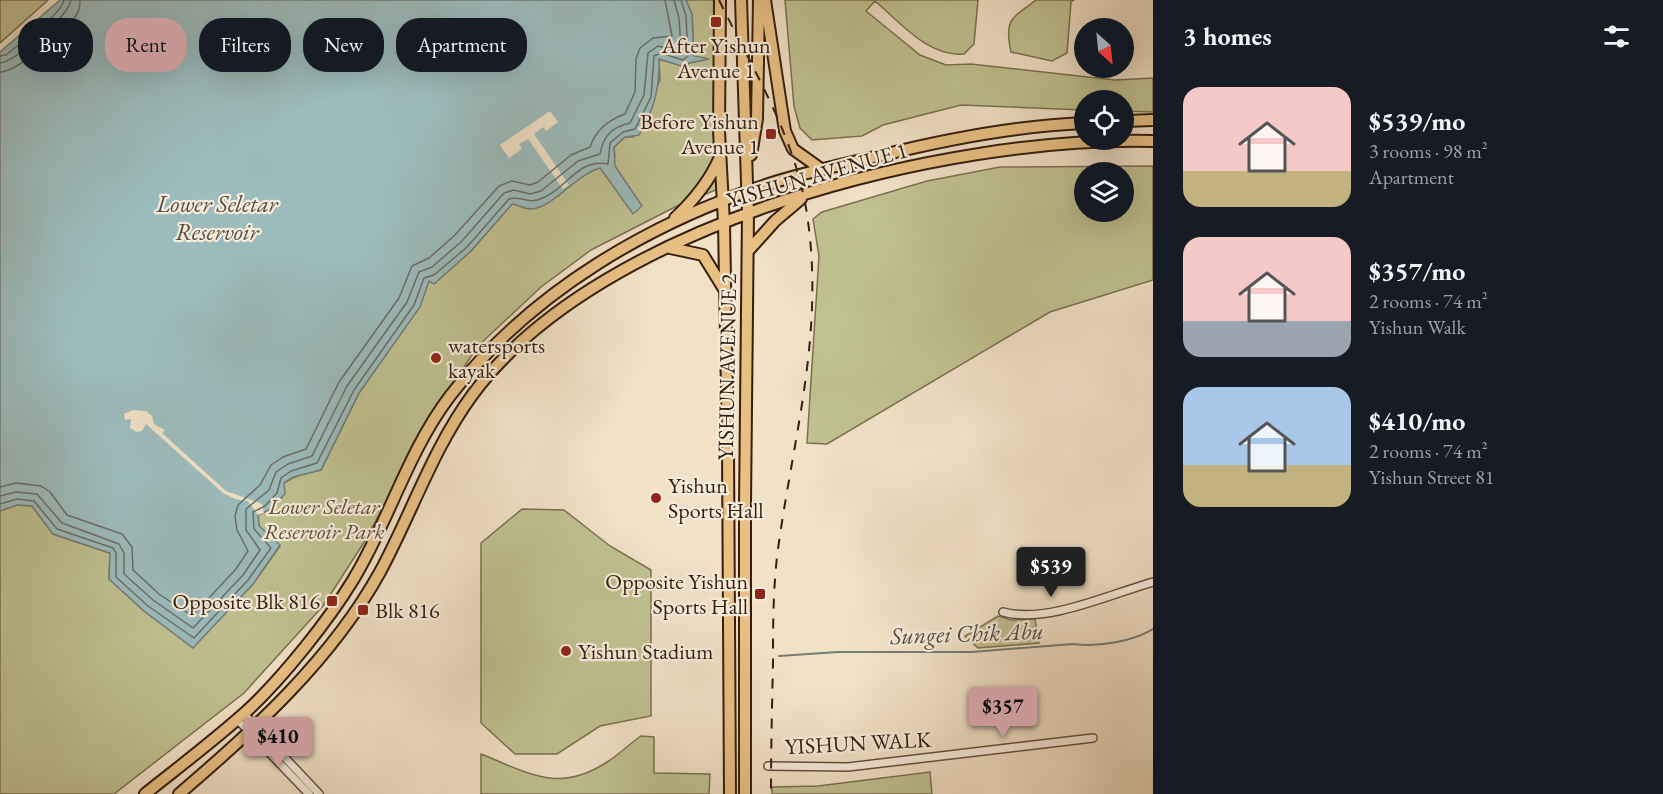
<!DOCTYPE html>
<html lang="en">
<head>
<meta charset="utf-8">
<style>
	body { margin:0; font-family:"EB Garamond",serif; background:#242831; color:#f1f3f6; height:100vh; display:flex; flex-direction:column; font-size:22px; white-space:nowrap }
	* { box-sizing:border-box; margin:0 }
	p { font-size:20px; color:#9ea1a6 }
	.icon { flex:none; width:33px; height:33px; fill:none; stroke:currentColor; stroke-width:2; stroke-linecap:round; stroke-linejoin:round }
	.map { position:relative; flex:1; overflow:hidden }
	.panel { display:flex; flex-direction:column; background:#171b24; width:510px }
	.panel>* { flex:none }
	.top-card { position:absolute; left:18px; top:18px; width:570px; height:54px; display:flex; gap:12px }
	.needle { width:39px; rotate:153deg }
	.tools { position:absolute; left:1074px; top:18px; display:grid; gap:12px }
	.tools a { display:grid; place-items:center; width:60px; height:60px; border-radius:50%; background:#171b24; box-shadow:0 6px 24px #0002; font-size:30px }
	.price { position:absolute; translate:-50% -51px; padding:0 14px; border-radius:6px; background:#c59692; color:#111; font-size:20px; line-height:39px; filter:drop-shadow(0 2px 3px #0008) }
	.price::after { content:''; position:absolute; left:50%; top:36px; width:18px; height:14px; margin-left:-9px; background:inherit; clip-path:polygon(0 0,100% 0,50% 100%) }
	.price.current { background:#222; color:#fff }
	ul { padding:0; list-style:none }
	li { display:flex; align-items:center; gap:18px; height:150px; padding:0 30px }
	li span { display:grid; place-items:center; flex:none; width:168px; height:120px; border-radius:18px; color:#555 }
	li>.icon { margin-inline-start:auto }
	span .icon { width:72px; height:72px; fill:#fffc; stroke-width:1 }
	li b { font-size:26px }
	h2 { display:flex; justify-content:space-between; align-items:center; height:72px; padding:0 30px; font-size:26px }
	.pill { padding:0 21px; border-radius:24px; background:#171b24; box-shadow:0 6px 24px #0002; font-size:21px; line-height:54px }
	.pill.current { background:#c59692; color:#111 }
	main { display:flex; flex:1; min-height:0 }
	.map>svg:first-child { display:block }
	.green { fill:#c0c191; stroke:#7a7050; stroke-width:1.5; fill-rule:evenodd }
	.water { fill:#9cbcbd; stroke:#737d77; stroke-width:1.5 }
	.pier { fill:#f1e1c7 }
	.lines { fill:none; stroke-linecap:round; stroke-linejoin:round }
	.shore { stroke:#686d66; stroke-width:1.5 }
	.stream { stroke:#737d77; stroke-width:2 }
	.minor-casing { stroke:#644f3d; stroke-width:10 }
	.primary-casing { stroke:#351e0f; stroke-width:14 }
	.minor { stroke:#f6ecdb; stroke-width:7 }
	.primary { stroke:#e8c084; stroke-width:10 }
	.rail { stroke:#351e0f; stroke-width:2; stroke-dasharray:10 10; stroke-linecap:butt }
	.poi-dot { fill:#8f2418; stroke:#f6ecdb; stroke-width:2 }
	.labels { text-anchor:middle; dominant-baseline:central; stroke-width:4.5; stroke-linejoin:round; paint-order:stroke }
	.poi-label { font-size:22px; fill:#351e0f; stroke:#f6ecdb; text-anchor:start }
	.street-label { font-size:22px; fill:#351e0f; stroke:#f6ecdb }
	.park-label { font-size:22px; font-style:italic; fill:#5f4f36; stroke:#f6ecdb }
	.water-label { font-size:24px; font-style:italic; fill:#544d43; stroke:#f6ecdb }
</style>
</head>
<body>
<main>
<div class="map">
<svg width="1153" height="794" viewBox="0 0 1153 794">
	<rect width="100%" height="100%" fill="#f1e1c7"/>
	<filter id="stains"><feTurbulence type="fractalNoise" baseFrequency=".00333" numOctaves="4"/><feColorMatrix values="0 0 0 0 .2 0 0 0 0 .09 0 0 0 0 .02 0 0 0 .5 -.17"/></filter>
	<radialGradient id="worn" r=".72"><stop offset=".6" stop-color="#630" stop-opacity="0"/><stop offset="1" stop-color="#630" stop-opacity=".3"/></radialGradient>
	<path class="green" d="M 0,0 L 48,0 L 0,43 Z
		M 686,0 L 716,0 L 718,189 L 677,206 L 591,250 L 541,287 L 478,346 L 443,398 L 363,544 L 323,606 L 244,693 L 114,794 L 0,794 L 0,511 L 17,505 L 32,506 L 53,534 L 110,553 L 109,579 L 144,611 L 193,647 L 253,584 L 280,546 L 259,526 L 258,515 L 269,510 L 282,497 L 284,483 C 294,476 308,472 321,470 L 359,393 L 419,307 L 429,281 L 471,251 L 513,203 L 558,196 C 572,176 597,171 615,156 L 614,147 L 625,137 L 633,137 L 660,80 L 659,59 L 685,67 L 689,63 L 709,59 L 694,57 L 692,14 Z
		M 785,0 L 978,0 L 974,44 L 964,54 C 928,57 901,23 875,1 L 866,11 L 920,55 L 946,65 L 971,64 L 1115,80 L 1153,78 L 1153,112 L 1124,111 L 1124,100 L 1084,100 L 1084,110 L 961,105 L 883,125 L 862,136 L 812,140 L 800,128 L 794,106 Z
		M 1036,0 L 1074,0 L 1071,2 L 1067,53 L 1052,61 L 1011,52 C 1004,19 1011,19 1036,0 Z
		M 1153,166 L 1153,280 L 1050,312 L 827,444 L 807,443 L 819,256 L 813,219 L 822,212 L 927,181 L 1000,167 ZM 1084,172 L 1124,172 L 1124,212 L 1084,212 Z
		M 522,509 L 564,510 L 610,546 L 651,570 L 651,716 L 600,726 L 557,754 L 515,754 L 481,723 L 481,543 Z
		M 998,616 L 1011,620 L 1035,619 L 1039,643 L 978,648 L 965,636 Z
		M 641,736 L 654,737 L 654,773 L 710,774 L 709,794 L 481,794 L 481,754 C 529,773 558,794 607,762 C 619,755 629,744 641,736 Z
		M 930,772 L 932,794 L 772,794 L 772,787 L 818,786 Z"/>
	<path class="water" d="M 60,0 L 686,0 L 692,14 L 694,56 L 709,59 L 689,63 L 685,67 L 659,59 C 660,89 654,109 639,135 L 625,137 L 614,147 L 615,166 L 642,206 L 633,214 L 600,168 C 574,176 553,208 531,209 C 526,209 518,205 512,204 L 471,251 L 434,284 L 429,281 L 420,307 L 359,393 L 321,470 L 293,477 L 284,483 L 285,494 L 269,510 L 258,515 L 259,526 L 280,545 L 253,584 L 193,648 L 144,611 L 109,579 L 110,553 L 53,534 L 32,506 L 17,505 L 0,511 L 0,52 Z"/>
	<path class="pier" d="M 550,111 L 558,122 L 546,131 L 543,127 L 534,134 L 569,185 L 563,189 L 528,139 L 519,144 L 522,149 L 509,158 L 500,145 Z
		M 133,410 L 146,411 L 152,416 L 154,424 L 165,430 L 162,433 L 226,491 L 262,504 L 264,513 L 258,515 L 248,501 L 235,499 L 223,493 L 146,424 L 142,431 L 137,432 L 130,428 L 131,419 L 125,420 L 124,414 Z"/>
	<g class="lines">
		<path class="shore" d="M 0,56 L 6,55 C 19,44 62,14 64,0
			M 0,63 C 15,62 70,15 71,0
			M 0,72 C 17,72 68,29 77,14 C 80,9 80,5 80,0
			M 0,487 L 16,483 L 41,486 L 50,492 L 67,515 L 122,534 L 132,547 L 133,570 L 159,594 L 192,616 L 236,569 L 248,551 L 237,530 L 235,516 L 238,505 L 260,485 L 271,465 L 283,457 L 306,449 L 339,382 L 399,298 L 412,266 L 429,258 L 455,235 L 499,186 L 512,181 L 530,185 L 538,182 L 571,155 L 590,147 C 596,130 608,120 625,114 L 635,92 L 636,59 L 640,48 L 653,38 L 672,36 L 665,0
			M 0,496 L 16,492 L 37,494 L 62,523 L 119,544 L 124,553 L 124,574 L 153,600 L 193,628 L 243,575 L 260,550 L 246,530 L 246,509 L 269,490 L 276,472 L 288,464 L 312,456 L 347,386 L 407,302 L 419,272 L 432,267 L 462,241 L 504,193 L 514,190 L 530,194 L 541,191 L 578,161 L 600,154 C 603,136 612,127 630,123 L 644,95 L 648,53 L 658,46 L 678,51 L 681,48 L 679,18 L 674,0
			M 0,504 L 17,499 L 34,501 L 57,529 L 113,548 L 116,553 L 116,577 L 148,606 L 194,638 L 248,580 L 271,548 L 254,529 L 253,512 L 265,506 L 277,493 L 281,478 L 291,471 L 317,463 L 354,390 L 414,305 L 424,278 L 434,275 L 467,247 L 509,199 C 522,195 527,206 545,197 C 567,187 579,158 608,164 L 610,143 L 623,132 L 635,129 L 651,97 L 654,56 L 661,53 L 683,60 L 688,56 L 686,16 L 681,0"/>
		<path class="stream" d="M 779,656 L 838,652 L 972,652 L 1073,644 C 1098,647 1131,642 1153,629"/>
		<g class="minor-casing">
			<path id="minor" d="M 1003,612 C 1047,624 1110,594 1153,582
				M 244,714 L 319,794
				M 237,719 L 309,794
				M 768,766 L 848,767 L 1093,738"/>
		</g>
		<g class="primary-casing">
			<path id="primary" d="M 720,0 L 719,131 L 724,223 L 728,449 L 730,794
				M 741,0 L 748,213 L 745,505 L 745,794
				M 765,0 L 785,131 L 793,149 L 821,169
				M 1124,121 L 1153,120
				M 751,155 L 757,119 L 759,0
				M 675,218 C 694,200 709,182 719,159
				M 670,248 L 703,255 L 724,289
				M 748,251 L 775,221 L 801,199
				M 145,794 C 180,766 216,739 249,709 C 284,676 328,621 353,580 C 389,521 408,451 450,396 C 531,291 653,220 778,181 C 811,171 845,164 879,156 C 947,139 1015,126 1084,123
				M 179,794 C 254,730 332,659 380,572 C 412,513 433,448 473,394 C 602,221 946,136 1153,141"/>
		</g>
		<use href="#minor" class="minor"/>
		<use href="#primary" class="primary"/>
		<path class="rail" d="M 719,0 C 752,68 793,133 806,208 C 826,329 794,432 778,549 C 773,587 773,625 773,663 C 772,706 771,750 771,794"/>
	</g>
	<g class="poi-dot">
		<rect x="710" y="16" width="12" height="12" rx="3"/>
		<rect x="765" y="128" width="12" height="12" rx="3"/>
		<circle cx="436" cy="358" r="6"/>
		<circle cx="656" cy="498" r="6"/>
		<rect x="754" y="588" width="12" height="12" rx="3"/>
		<rect x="326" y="595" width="12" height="12" rx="3"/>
		<rect x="357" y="604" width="12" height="12" rx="3"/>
		<circle cx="566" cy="651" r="6"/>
	</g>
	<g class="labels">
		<g class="poi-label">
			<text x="716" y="45" text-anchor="middle">After Yishun<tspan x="716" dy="25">Avenue 1</tspan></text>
			<text x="759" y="121" text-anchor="end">Before Yishun<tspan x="759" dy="25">Avenue 1</tspan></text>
			<text x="448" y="345">watersports<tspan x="448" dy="25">kayak</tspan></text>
			<text x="668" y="485">Yishun<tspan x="668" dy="25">Sports Hall</tspan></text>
			<text x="748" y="581" text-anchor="end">Opposite Yishun<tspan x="748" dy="25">Sports Hall</tspan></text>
			<text x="320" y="601" text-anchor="end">Opposite Blk 816</text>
			<text x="375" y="610">Blk 816</text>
			<text x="578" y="651">Yishun Stadium</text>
		</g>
		<g class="street-label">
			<text transform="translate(817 175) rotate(-16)">YISHUN AVENUE 1</text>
			<text transform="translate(727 367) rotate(-89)">YISHUN AVENUE 2</text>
			<text transform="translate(858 743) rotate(-3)">YISHUN WALK</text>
		</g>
		<g class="park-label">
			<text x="324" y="506">Lower Seletar<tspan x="324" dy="25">Reservoir Park</tspan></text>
		</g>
		<g class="water-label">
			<text x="217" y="203">Lower Seletar<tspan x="217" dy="28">Reservoir</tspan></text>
			<text transform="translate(967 633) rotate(-2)">Sungei Chik Abu</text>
		</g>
	</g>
	<rect width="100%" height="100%" filter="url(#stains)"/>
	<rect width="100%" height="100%" fill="url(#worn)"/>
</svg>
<div class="tools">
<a><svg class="needle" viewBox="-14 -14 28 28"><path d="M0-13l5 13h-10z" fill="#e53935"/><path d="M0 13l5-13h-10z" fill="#9ea1a6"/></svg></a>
<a><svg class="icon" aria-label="locate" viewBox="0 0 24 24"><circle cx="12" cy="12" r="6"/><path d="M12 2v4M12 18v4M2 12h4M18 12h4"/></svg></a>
<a><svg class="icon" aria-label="layers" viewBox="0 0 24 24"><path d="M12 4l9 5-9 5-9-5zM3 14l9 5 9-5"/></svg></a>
</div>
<b class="price current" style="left:1051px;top:598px">$539</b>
<b class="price" style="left:1003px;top:738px">$357</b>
<b class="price" style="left:278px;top:768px">$410</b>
<div class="top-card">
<a class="pill">Buy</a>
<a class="pill current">Rent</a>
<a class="pill">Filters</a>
<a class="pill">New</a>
<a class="pill">Apartment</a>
</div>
</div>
<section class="panel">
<h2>3 homes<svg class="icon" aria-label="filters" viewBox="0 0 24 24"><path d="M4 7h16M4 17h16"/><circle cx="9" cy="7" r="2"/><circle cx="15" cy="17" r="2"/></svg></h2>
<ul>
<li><span style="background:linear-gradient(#f6c9c9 70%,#c2b280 0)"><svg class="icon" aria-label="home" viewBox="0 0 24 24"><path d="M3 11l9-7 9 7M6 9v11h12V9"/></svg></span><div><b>$539/mo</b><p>3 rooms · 98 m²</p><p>Apartment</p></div></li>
<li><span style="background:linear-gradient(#f6c9c9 70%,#9aa5b1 0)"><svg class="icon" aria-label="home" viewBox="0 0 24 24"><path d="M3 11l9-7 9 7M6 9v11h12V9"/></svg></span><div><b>$357/mo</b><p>2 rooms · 74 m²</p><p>Yishun Walk</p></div></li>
<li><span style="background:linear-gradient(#a9c7e8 65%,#c2b280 0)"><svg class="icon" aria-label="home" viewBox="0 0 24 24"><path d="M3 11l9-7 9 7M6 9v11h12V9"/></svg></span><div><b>$410/mo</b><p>2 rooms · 74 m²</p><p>Yishun Street 81</p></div></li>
</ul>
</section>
</main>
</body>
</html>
